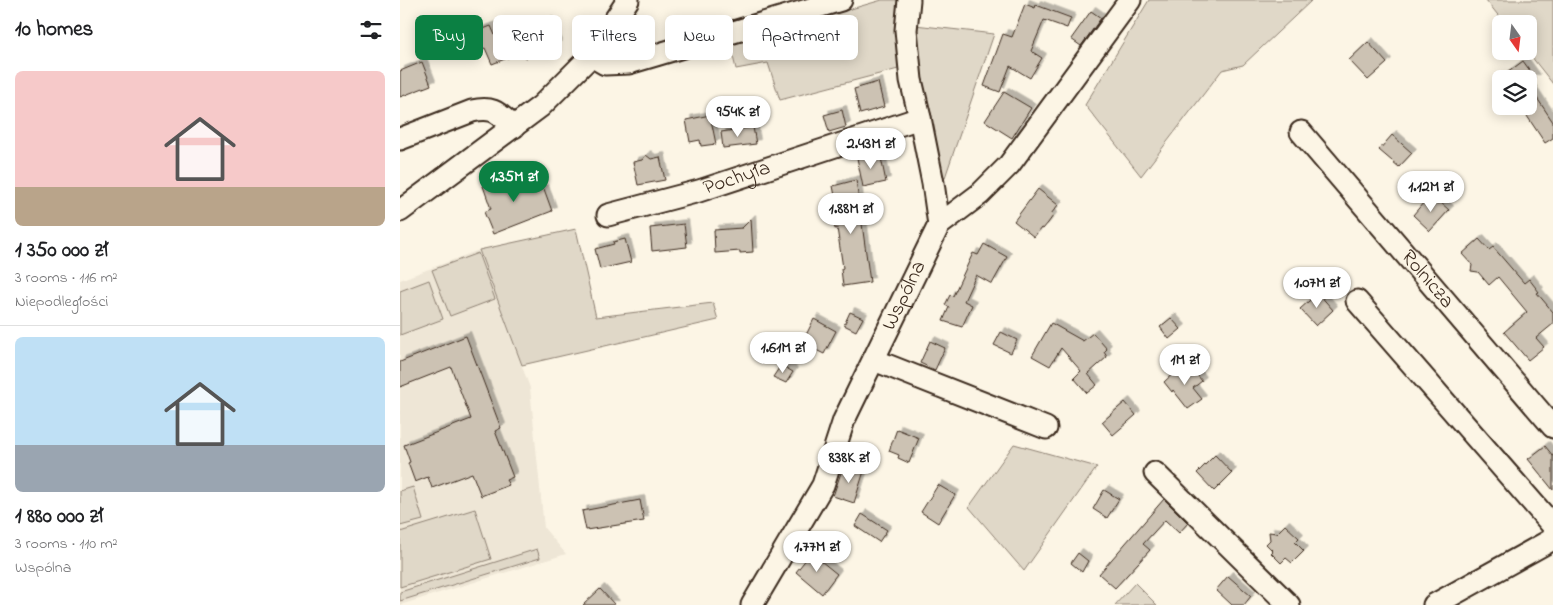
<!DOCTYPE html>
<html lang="en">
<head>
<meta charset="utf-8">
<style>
	body { margin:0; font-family:"Indie Flower",sans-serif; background:#f2f2f2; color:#202124; height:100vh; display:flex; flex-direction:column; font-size:19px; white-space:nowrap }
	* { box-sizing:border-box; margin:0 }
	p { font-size:16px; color:#757577 }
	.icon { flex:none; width:28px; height:28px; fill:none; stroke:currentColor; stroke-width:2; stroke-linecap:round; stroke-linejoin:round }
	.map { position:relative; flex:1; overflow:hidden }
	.side { display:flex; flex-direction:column; background:#fff; width:400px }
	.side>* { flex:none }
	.guide { position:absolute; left:15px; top:15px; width:475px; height:45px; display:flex; gap:10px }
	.needle { width:32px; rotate:166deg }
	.buttons { position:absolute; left:1092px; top:15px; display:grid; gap:10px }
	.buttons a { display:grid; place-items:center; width:45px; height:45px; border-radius:8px; background:#fff; box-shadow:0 2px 12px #0003; font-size:25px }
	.price { position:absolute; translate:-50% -42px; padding:0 11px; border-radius:18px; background:#fff; color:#222; font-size:16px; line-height:32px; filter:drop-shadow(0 1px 2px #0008) }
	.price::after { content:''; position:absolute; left:50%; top:30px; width:15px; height:11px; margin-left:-8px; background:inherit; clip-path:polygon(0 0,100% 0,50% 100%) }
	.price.current { background:#0b8043; color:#fff }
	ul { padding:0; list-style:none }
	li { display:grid; align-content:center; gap:10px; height:265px; padding:0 15px }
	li+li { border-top:1px solid #e0e0e0 }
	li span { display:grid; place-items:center; height:155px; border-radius:8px; color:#555 }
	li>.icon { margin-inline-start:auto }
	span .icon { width:90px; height:90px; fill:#fffc; stroke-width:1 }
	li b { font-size:21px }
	h2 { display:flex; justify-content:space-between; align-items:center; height:60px; padding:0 15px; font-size:21px }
	.pill { padding:0 18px; border-radius:8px; background:#fff; box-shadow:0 2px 12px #0003; font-size:18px; line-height:45px }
	.pill.current { background:#0b8043; color:#fff }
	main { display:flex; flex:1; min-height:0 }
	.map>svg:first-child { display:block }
	.built { fill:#eee6d6 }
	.green { fill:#e0d8c8; stroke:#8e8173 }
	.building { fill:#ccc2b3; stroke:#3b2a1e; filter:url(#shadow) }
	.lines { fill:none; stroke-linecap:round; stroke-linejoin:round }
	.minor-casing { stroke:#3b2a1e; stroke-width:25 }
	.minor { stroke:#fcf5e5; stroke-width:21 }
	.labels { text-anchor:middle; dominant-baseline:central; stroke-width:4.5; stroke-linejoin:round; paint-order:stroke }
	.street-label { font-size:21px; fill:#3b2a1e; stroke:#fcf5e5 }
</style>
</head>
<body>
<main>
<section class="side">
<h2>10 homes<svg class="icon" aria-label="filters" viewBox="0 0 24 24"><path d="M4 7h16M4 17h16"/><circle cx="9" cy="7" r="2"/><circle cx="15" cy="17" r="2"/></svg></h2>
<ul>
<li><span style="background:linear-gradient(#f6c9c9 75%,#b9a48a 0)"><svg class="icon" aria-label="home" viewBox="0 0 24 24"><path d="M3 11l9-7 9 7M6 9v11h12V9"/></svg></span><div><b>1 350 000 zł</b><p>3 rooms · 116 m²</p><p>Niepodległości</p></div></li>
<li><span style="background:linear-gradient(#bfe0f5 70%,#9aa5b1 0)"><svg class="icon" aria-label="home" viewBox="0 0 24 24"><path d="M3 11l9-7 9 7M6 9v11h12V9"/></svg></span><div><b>1 880 000 zł</b><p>3 rooms · 110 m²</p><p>Wspólna</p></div></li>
</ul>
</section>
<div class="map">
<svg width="1153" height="605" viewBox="0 0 1153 605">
	<defs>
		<filter id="shadow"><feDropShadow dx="4.5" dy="-4.5" stdDeviation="0" flood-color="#0004"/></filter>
	</defs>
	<rect width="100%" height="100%" fill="#fcf5e5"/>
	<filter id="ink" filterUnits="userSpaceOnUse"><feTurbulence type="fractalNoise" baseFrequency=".02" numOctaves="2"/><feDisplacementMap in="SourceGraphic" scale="10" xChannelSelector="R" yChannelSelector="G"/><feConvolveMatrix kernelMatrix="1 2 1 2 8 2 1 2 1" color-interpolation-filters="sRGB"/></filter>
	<g filter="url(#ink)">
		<path class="built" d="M 79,250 L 130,388 L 144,528 L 166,554 L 0,605 L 0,280 Z"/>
		<path class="green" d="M 482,0 L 499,0 L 502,68 L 380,100 L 368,63 L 336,69 L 330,44 Z
			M 749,0 L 912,0 L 843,65 L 822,70 L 741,176 L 685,105 Z
			M 1086,0 L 1153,0 L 1153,84 L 1127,51 L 1129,51 L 1129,24 L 1105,24 Z
			M 515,25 L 594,34 L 540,192 L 519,81 Z
			M 176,229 L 196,317 L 313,303 L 318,320 L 122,365 L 79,250 Z
			M 78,253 L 95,299 L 50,316 L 32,270 Z
			M 29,280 L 43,319 L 0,335 L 0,291 Z
			M 614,444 L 697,467 L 624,571 L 569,507 Z
			M 13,487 L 23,520 L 0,526 L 0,491 Z
			M 75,509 L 91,559 L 0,587 L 0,532 Z
			M 137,549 L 140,558 L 0,601 L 0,592 Z
			M 735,583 L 757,605 L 715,605 Z"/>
		<path class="building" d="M 625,4 L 635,8 L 636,5 L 671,18 L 667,28 L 644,20 L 631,51 L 642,58 L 630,78 L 610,66 L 600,92 L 584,86 L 603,34 L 612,37 Z
			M 691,11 L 701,18 L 681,46 L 671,39 Z
			M 148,21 L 158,45 L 126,58 L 123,52 L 92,64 L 85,48 L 56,58 L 48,38 L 61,33 L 60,30 L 76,25 L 78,31 L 91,26 L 98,42 Z
			M 968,42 L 987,63 L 968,80 L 949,60 Z
			M 1123,61 L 1136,79 L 1099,79 Z
			M 22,62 L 31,85 L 0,97 L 0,71 Z
			M 478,82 L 484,107 L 460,114 L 454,89 Z
			M 1129,86 L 1153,122 L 1153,138 L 1145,143 L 1125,113 L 1129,111 Z
			M 604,92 L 631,108 L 612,138 L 585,121 Z
			M 442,110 L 446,127 L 429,132 L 424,115 Z
			M 310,115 L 316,144 L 301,146 L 300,140 L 290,142 L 286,120 Z
			M 353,127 L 356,144 L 323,148 L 321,132 Z
			M 992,135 L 1012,153 L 999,167 L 979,150 Z
			M 467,152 L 472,155 L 480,153 L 486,182 L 463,187 L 457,158 L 464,157 Z
			M 246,155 L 251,159 L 260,157 L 265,180 L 238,185 L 233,162 L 242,160 Z
			M 120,171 L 125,183 L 140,190 L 144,189 L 152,211 L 93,234 L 84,212 L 91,209 L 83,186 Z
			M 456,180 L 470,282 L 443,286 L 441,269 L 443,268 L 437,228 L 435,229 L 432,212 L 438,211 L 433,186 Z
			M 638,189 L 658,205 L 651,214 L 653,216 L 648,223 L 643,229 L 641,228 L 634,237 L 614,221 Z
			M 1029,196 L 1038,204 L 1040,202 L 1049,210 L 1030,231 L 1013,215 Z
			M 351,219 L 353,252 L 340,253 L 340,251 L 315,253 L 314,230 L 342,228 Z
			M 284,224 L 287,247 L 252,251 L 250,228 Z
			M 225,239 L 231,262 L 200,269 L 195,249 L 214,244 L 213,242 Z
			M 1079,239 L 1089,250 L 1093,247 L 1124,283 L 1129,279 L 1139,292 L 1137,293 L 1153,312 L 1153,324 L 1136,338 L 1144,347 L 1128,360 L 1104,332 L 1127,312 L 1098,277 L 1089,285 L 1078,272 L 1071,271 L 1072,265 L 1062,254 Z
			M 584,244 L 607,257 L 592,284 L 576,275 L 564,301 L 572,305 L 562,327 L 543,321 L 549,307 L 545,305 L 550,295 L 553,296 L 573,253 L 578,255 Z
			M 918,293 L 933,310 L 916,326 L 900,309 Z
			M 450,312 L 463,318 L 456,331 L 444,325 Z
			M 771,318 L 781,329 L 769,339 L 760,327 Z
			M 414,319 L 436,331 L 424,354 L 402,343 Z
			M 651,323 L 683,341 L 693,333 L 707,349 L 704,352 L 707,357 L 688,374 L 697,385 L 687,393 L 674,378 L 681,371 L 661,348 L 650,366 L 632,356 Z
			M 601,332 L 617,340 L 611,353 L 594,345 Z
			M 66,336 L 101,428 L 95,431 L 113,477 L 106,480 L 109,485 L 81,496 L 72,473 L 32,488 L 28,477 L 15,482 L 8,463 L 10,462 L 4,445 L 71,419 L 51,367 L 0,387 L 0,362 Z
			M 530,341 L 545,348 L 535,370 L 520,363 Z
			M 381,365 L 393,372 L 386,383 L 373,377 Z
			M 778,369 L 794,371 L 802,381 L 793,388 L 802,399 L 788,409 L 773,390 L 772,392 L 764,382 Z
			M 725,402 L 736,415 L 713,435 L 702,422 Z
			M 497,429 L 519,438 L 509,463 L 498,458 L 499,455 L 489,451 Z
			M 1145,446 L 1153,456 L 1153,490 L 1128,459 Z
			M 815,455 L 832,473 L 814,491 L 797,473 Z
			M 444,464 L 464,471 L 454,503 L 433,496 Z
			M 538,485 L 555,495 L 538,523 L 521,512 Z
			M 704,490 L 719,499 L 707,518 L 693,509 Z
			M 764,499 L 788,523 L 779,533 L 765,520 L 743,544 L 750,550 L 715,588 L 699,574 Z
			M 240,500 L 244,521 L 186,530 L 182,511 Z
			M 462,514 L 487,530 L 479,542 L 455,526 Z
			M 885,525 L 899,538 L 895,542 L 904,551 L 892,563 L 886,558 L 881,563 L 871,553 L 873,551 L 866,544 L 870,540 L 869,532 L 877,533 Z
			M 411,553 L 437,574 L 422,594 L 396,572 Z
			M 678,553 L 688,561 L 682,572 L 671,563 Z
			M 828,576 L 851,596 L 844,605 L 832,605 L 816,590 Z
			M 200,589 L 215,605 L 183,605 Z"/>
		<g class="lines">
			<g class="minor-casing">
				<g id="minor">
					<path d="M 509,0 L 506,30 L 511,80 L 520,118 L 533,183 L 539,225"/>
					<path d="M 191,56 L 205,64 L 229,63 L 441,0"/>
					<path id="s1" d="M 901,132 L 1153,427"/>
					<path d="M 0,139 L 72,111 C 94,106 98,113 114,127"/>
					<path d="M 0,211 L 141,106 L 191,56 L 228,0"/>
					<path id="s2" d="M 208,215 L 299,191 L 520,118"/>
					<path d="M 957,301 L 1153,526"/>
					<path d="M 474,360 L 646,428"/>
					<path d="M 755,473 L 889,605"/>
					<path id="s3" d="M 352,605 L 423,485 L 444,420 L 539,225 L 580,194 L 609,165 L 730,0"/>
					<path d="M 1034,605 L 1153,539"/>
				</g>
			</g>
			<use href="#minor" class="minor"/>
		</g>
	</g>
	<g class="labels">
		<g class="street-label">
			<text stroke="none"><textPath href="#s2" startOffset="134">Pochyła</textPath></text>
			<text stroke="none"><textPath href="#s1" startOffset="194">Rolnicza</textPath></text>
			<text stroke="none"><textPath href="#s3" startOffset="346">Wspólna</textPath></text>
		</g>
	</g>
</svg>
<div class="buttons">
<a><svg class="needle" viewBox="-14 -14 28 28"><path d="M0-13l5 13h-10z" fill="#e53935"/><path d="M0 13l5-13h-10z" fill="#757577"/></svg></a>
<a><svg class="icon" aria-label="layers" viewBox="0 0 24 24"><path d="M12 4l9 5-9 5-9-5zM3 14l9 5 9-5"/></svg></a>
</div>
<b class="price" style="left:338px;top:138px">954K zł</b>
<b class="price" style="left:471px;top:170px">2.43M zł</b>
<b class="price current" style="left:114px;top:203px">1.35M zł</b>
<b class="price" style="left:1031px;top:213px">1.12M zł</b>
<b class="price" style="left:451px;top:235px">1.88M zł</b>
<b class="price" style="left:917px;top:309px">1.07M zł</b>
<b class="price" style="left:383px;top:374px">1.61M zł</b>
<b class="price" style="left:785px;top:386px">1M zł</b>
<b class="price" style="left:449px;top:484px">838K zł</b>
<b class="price" style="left:417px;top:573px">1.77M zł</b>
<div class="guide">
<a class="pill current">Buy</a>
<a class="pill">Rent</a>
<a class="pill">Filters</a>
<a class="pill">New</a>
<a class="pill">Apartment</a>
</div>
</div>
</main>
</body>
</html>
